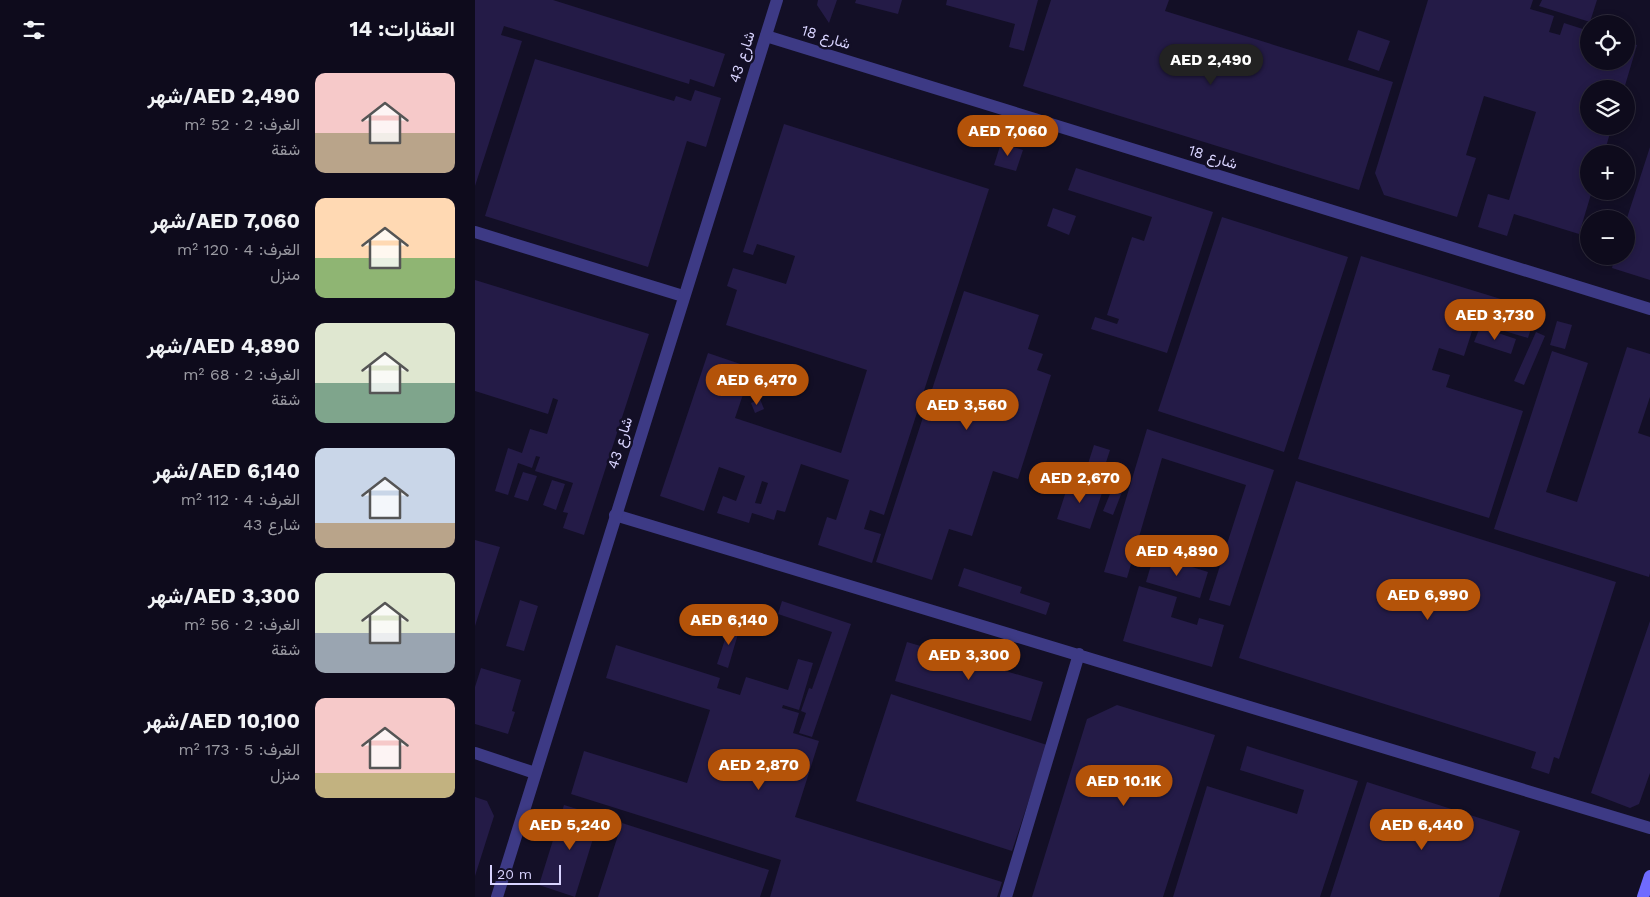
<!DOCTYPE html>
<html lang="ar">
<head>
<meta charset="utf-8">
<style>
	body { margin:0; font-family:"Work Sans",Vazirmatn,sans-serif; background:#1c1929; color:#f1f3f6; direction:rtl; height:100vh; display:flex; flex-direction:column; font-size:19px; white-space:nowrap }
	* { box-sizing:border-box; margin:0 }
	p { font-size:16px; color:#9b9ba3 }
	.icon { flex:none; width:28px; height:28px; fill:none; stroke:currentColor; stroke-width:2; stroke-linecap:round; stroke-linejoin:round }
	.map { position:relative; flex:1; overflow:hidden; direction:ltr }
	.panel { display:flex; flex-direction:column; background:#0e0b1c; width:475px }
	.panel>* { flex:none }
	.fabs { position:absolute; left:1105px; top:15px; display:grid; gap:10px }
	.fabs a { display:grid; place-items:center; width:55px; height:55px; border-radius:50%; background:#0e0b1c; box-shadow:0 2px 8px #0003,0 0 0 1px #2e2b3b; font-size:25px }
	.scale { position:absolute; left:15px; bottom:12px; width:71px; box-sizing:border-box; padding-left:5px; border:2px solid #d9d4ff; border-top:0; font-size:14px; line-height:18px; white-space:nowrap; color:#d9d4ff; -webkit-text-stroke:4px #130f26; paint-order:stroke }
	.price { position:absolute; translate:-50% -42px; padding:0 11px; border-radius:18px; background:#b45309; color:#fff; font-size:16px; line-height:32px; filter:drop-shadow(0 1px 2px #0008) }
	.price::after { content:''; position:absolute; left:50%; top:30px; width:15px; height:11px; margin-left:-8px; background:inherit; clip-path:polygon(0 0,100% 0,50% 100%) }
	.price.selected { background:#222; color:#fff }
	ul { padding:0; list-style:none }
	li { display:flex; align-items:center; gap:15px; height:125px; padding:0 20px }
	li span { display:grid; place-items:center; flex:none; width:140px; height:100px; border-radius:10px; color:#555 }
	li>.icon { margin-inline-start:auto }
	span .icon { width:60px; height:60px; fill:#fffc; stroke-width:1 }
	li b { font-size:21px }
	h2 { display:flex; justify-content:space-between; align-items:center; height:60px; padding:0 20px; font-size:21px }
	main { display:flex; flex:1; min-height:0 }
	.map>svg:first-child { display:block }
	.building { fill:#241b47; fill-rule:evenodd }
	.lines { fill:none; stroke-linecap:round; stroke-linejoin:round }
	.service { stroke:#3d3a85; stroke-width:12 }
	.tertiary { stroke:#3d3a85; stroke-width:12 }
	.secondary { stroke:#6f6bff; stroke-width:12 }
	.labels { text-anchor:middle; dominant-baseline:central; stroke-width:5; stroke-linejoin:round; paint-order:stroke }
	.street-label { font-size:15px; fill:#d9d4ff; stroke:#130f26 }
</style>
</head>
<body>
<main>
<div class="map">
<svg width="1175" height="897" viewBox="0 0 1175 897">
	<rect width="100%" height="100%" fill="#130f26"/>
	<path class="building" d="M 0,0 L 78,0 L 250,54 L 239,87 L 215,79 L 214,84 L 29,26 L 26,35 L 47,41 L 0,186 Z
		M 343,0 L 362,0 L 354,23 L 342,5 Z
		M 381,0 L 427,0 L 423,14 L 380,3 Z
		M 472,0 L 563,0 L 549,51 L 534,47 L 540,24 L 471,5 Z
		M 576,0 L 694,0 L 690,11 L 918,82 L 884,190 L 548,86 Z
		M 953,0 L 1058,0 L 1055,9 L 1079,16 L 1074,32 L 1085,35 L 1089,23 L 1114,31 L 1114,61 L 1151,61 L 1151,42 L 1162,45 L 1149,89 L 1114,89 L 1114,126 L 1137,126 L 1129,154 L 1114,154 L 1114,191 L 1117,191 L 1104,234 L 1039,214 L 1032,236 L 1003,227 L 1013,194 L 1034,200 L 1061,112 L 1009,96 L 991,155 L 1001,158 L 982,217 L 909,195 L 900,173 Z
		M 1067,0 L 1122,0 L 1115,22 L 1064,6 Z
		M 883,30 L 915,41 L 904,71 L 873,60 Z
		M 60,59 L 199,101 L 201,96 L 216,101 L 220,90 L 246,98 L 231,147 L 212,141 L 173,267 L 10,216 Z
		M 309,124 L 514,189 L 409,515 L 395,510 L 389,529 L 406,534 L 397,563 L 343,545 L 352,517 L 361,520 L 374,480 L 326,464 L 310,512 L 302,510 L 299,520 L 277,513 L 274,523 L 242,513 L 248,496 L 261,501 L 270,476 L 244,467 L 229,511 L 185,496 L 233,353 L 277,368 L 260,418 L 366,453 L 392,370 L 251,325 L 262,290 L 252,286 L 258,268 L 311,284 L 320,256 L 282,244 L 278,255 L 268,252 ZM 287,481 L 293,483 L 286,504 L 280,503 Z
		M 526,143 L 548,150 L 541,171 L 519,165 Z
		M 1175,147 L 1175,280 L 1137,268 L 1140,256 L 1151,256 L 1151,221 Z
		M 601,168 L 738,212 L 692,353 L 616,329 L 620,317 L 642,324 L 644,319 L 632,315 L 657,237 L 669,241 L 677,217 L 593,190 Z
		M 578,208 L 601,216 L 594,235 L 572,226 Z
		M 747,217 L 873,257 L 809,452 L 683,411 Z
		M 886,256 L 1062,310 L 1053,338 L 1000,322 L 989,356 L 964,348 L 957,370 L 975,375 L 971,387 L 1048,411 L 1014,518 L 823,459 Z
		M 0,280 L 174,334 L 109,535 L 88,528 L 93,513 L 88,512 L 98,483 L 60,471 L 65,457 L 61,456 L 57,468 L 43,463 L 33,495 L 20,491 L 33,448 L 47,453 L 55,429 L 72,434 L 83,400 L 78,398 L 73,414 L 0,391 Z
		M 489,291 L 564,315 L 553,349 L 568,354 L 562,370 L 576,375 L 543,479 L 518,471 L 497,536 L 474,529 L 457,580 L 401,562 Z
		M 1082,321 L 1097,325 L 1090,349 L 1075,345 Z
		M 1005,327 L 1041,339 L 1036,354 L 999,342 Z
		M 1061,332 L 1070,336 L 1049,385 L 1039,381 Z
		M 1152,347 L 1175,354 L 1175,397 L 1163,433 L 1175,437 L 1175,573 L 1174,577 L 1019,529 L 1077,351 L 1113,363 L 1071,492 L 1102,502 Z
		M 285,399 L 289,409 L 280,413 L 276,403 Z
		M 672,429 L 799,470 L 755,606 L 734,600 L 771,485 L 687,458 L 652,578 L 629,572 Z
		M 619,445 L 635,450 L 627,475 L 611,470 Z
		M 48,472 L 62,476 L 53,501 L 39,497 Z
		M 595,479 L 628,490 L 615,529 L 582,519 Z
		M 77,480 L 90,484 L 81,510 L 68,505 Z
		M 821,481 L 1141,582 L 1084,759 L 1079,757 L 1074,774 L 1056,768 L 1061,752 L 764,658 Z
		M 637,489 L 647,492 L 638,515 L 628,511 Z
		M 0,540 L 25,547 L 0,626 Z
		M 679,555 L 733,572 L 725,598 L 671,582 Z
		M 489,568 L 547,587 L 545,593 L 575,603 L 571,615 L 483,586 Z
		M 664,586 L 702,597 L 696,617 L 722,625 L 724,618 L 749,625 L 737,667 L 648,641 Z
		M 45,600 L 63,606 L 49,651 L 31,646 Z
		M 307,601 L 376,624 L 337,737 L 324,733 L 331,713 L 326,711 L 334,688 L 337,689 L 357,632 L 303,614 Z
		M 1175,621 L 1175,773 L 1164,804 L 1155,808 L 1116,793 Z
		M 255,624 L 265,627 L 253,668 L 242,664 Z
		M 432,642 L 568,682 L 556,721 L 420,681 Z
		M 141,645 L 245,678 L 242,688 L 265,695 L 271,677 L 313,690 L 323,659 L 338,663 L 324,710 L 308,705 L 307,708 L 324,713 L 318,733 L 344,741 L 320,817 L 527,882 L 522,897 L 295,897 L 306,860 L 96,794 L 109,751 L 212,783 L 235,710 L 131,678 Z
		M 6,668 L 46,680 L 37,711 L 40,712 L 33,734 L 0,724 L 0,687 Z
		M 416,694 L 572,745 L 537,851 L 381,801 Z
		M 642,705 L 740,735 L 688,897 L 557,897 L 612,719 Z
		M 772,746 L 883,781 L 845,897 L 698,897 L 732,786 L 822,814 L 829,790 L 765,770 Z
		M 892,782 L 1045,831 L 1024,897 L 855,897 Z
		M 0,797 L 12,801 L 19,816 L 0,876 Z
		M 89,805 L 125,816 L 100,897 L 64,885 Z
		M 147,823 L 294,870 L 285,897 L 123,897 Z"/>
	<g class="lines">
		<path class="service" d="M 291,36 L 1175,309
			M 0,232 L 208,296
			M 140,515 L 1175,828
			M 531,897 L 604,654"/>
		<path class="tertiary" d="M 0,753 L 60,773
			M 22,897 L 302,0"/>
		<path class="secondary" d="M 1168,897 L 1175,876"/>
	</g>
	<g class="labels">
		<g class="street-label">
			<text transform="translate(351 37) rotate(17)">شارع 18</text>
			<text transform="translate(267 57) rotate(-72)">شارع 43</text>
			<text transform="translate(738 157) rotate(17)">شارع 18</text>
			<text transform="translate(145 443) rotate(-73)">شارع 43</text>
		</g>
	</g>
</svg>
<div class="fabs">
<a><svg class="icon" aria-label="locate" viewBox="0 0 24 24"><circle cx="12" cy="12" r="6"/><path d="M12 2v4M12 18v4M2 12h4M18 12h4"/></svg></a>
<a><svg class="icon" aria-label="layers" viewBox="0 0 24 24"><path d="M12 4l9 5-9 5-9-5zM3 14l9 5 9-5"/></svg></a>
<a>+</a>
<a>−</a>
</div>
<div class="scale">20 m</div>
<b class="price selected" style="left:736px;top:86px">AED 2,490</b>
<b class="price" style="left:533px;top:157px">AED 7,060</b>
<b class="price" style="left:1020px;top:341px">AED 3,730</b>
<b class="price" style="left:282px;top:406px">AED 6,470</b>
<b class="price" style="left:492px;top:431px">AED 3,560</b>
<b class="price" style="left:605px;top:504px">AED 2,670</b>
<b class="price" style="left:702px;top:577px">AED 4,890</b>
<b class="price" style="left:953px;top:621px">AED 6,990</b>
<b class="price" style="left:254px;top:646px">AED 6,140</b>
<b class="price" style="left:494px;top:681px">AED 3,300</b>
<b class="price" style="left:284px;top:791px">AED 2,870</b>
<b class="price" style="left:649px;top:807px">AED 10.1K</b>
<b class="price" style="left:95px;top:851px">AED 5,240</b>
<b class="price" style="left:947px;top:851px">AED 6,440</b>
</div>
<section class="panel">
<h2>العقارات: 14<svg class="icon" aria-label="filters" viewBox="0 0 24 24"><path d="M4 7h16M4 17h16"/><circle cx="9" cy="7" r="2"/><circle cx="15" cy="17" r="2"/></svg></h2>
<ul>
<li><span style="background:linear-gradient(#f6c9c9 60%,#b9a48a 0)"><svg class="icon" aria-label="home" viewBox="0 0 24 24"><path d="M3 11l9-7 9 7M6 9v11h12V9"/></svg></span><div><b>AED 2,490/شهر</b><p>الغرف: 2 · 52 m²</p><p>شقة</p></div></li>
<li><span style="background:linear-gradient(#ffd9b3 60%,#8fb573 0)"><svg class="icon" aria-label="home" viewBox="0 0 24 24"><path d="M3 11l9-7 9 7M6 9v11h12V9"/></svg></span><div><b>AED 7,060/شهر</b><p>الغرف: 4 · 120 m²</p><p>منزل</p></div></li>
<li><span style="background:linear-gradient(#dfe7d0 60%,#7fa58c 0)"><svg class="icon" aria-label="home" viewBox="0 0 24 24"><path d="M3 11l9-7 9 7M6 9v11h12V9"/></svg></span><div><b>AED 4,890/شهر</b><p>الغرف: 2 · 68 m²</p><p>شقة</p></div></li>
<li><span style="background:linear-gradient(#c9d6e8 75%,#b9a48a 0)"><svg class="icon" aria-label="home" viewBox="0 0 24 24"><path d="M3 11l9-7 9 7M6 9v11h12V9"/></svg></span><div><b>AED 6,140/شهر</b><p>الغرف: 4 · 112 m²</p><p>شارع 43</p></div></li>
<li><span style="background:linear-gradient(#dfe7d0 60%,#9aa5b1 0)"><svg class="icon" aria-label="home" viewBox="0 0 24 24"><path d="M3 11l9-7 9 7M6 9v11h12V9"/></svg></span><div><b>AED 3,300/شهر</b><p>الغرف: 2 · 56 m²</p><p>شقة</p></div></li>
<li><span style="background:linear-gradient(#f6c9c9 75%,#c2b280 0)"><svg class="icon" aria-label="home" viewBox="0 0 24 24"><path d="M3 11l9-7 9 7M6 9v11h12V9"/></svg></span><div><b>AED 10,100/شهر</b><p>الغرف: 5 · 173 m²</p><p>منزل</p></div></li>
</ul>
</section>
</main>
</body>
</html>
